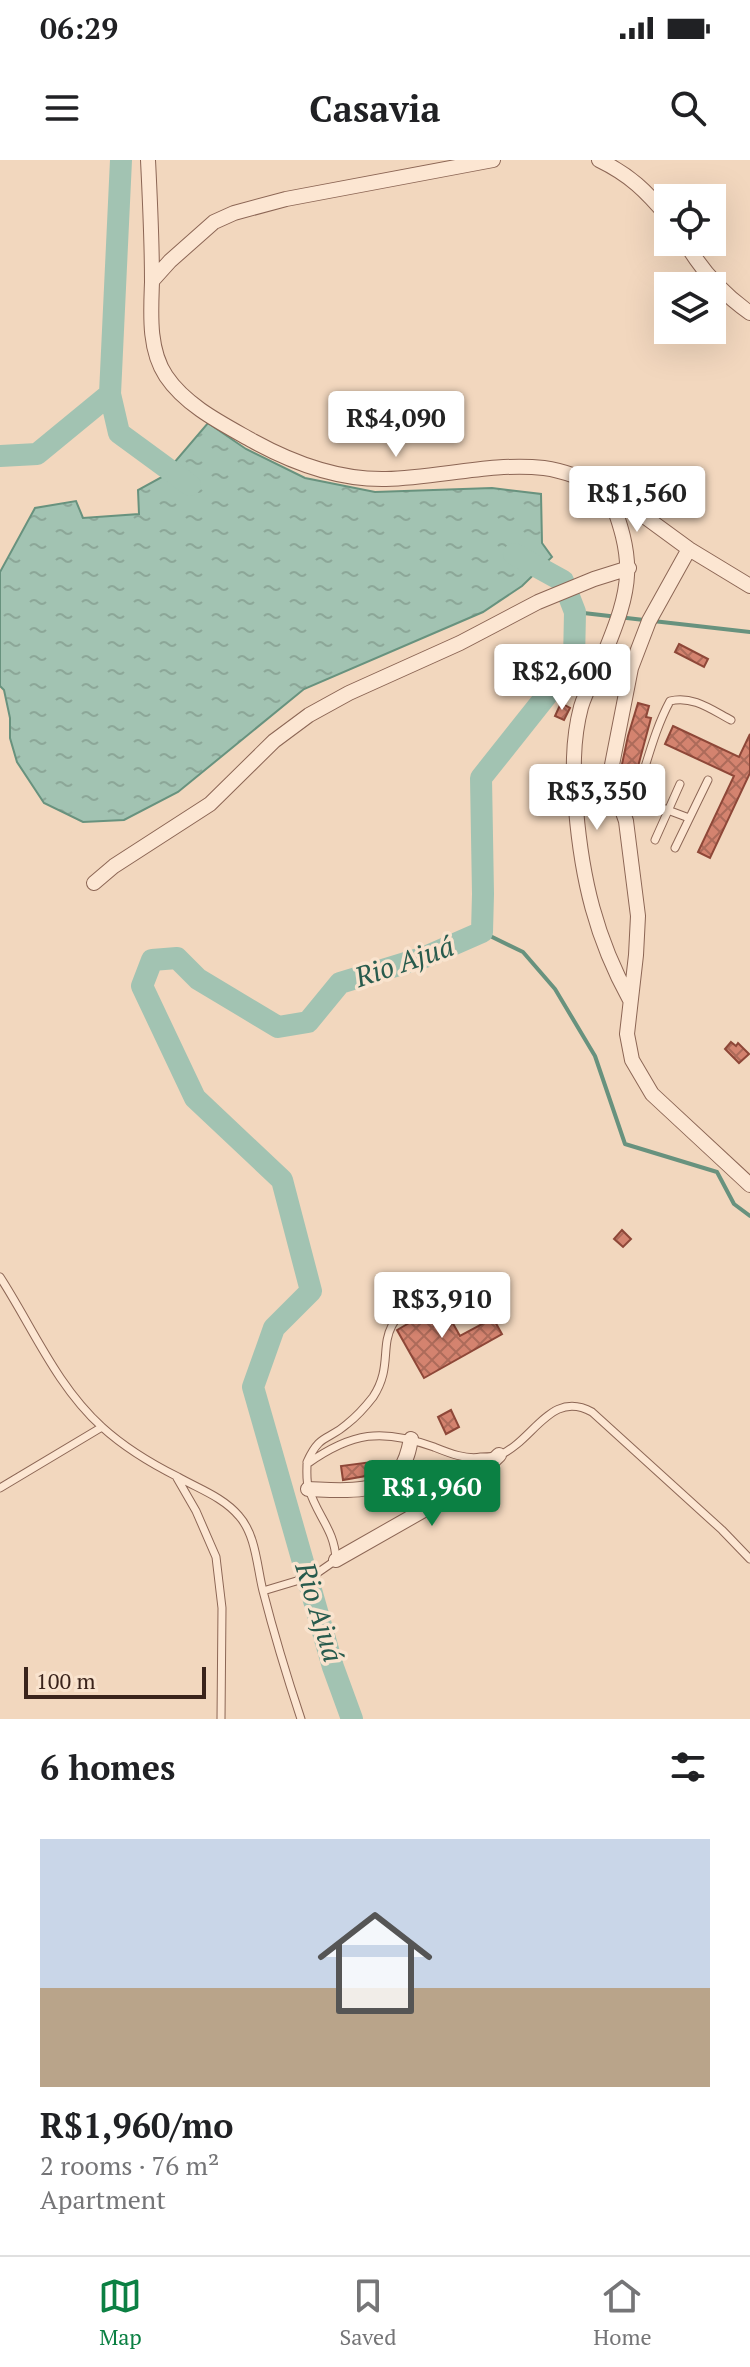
<!DOCTYPE html>
<html lang="en">
<head>
<meta charset="utf-8">
<style>
	body { margin:0; font-family:"PT Serif",serif; background:#f6f6f6; color:#202124; height:100vh; display:flex; flex-direction:column; font-size:30px; white-space:nowrap }
	* { box-sizing:border-box; margin:0 }
	p { font-size:26px; color:#757577 }
	.icon { flex:none; width:44px; height:44px; fill:none; stroke:currentColor; stroke-width:2; stroke-linecap:round; stroke-linejoin:round }
	.map { position:relative; height:1559px; overflow:hidden }
	.panel { display:flex; flex-direction:column; background:#fff; flex:1 }
	.panel>* { flex:none }
	.tools { position:absolute; left:654px; top:24px; display:grid; gap:16px }
	.tools a { display:grid; place-items:center; width:72px; height:72px; border-radius:0px; background:#fff; box-shadow:0 8px 32px #0002; font-size:40px }
	.scale { position:absolute; left:24px; bottom:20px; width:182px; box-sizing:border-box; padding-left:8px; border:4px solid #3a231b; border-top:0; font-size:22px; line-height:28px; white-space:nowrap; color:#3a231b; -webkit-text-stroke:6px #f9e3ce; paint-order:stroke }
	.price { position:absolute; translate:-50% -68px; padding:0 18px; border-radius:8px; background:#fff; color:#222; font-size:26px; line-height:52px; filter:drop-shadow(0 2px 4px #0008) }
	.price::after { content:''; position:absolute; left:50%; top:48px; width:24px; height:18px; margin-left:-12px; background:inherit; clip-path:polygon(0 0,100% 0,50% 100%) }
	.price.current { background:#0b8043; color:#fff }
	ul { padding:0; list-style:none }
	li { display:grid; align-content:center; gap:16px; height:424px; padding:0 40px }
	li span { display:grid; place-items:center; height:248px; border-radius:0px; color:#555 }
	li>.icon { margin-inline-start:auto }
	span .icon { width:144px; height:144px; fill:#fffc; stroke-width:1 }
	li b { font-size:34px }
	h2 { display:flex; justify-content:space-between; align-items:center; height:96px; padding:0 40px; font-size:34px }
	.status { display:flex; justify-content:space-between; align-items:center; height:56px; padding:0 40px; background:#fff; direction:ltr }
	.status svg { height:22px; fill:currentColor }
	header { display:flex; justify-content:space-between; align-items:center; height:104px; padding:0 40px; background:#fff; font-size:36px; font-weight:800 }
	.dock { display:flex; justify-content:space-around; align-items:center; height:112px; border-top:2px solid #e0e0e0; background:#fff; font-size:22px; color:#757577 }
	.dock a { display:grid; justify-items:center; gap:4px }
	.dock .current { color:#0b8043 }
	.map>svg:first-child { display:block }
	.water { fill:url(#water-ripples); stroke:#68927e; stroke-width:2 }
	.lines { fill:none; stroke-linecap:round; stroke-linejoin:round }
	.stream { stroke:#68927e; stroke-width:4 }
	.river { stroke:#a2c3b2; stroke-width:22 }
	.building { fill:url(#building-cross-hatch); stroke:#8e4738; stroke-width:2 }
	.lane-casing { stroke:#8c6655; stroke-width:9 }
	.street-casing { stroke:#8c6655; stroke-width:16 }
	.lane { stroke:#fce6d2; stroke-width:7 }
	.street { stroke:#fce6d2; stroke-width:14 }
	.labels { text-anchor:middle; dominant-baseline:central; stroke-width:7; stroke-linejoin:round; paint-order:stroke }
	.water-label { font-size:28px; font-style:italic; fill:#285b4d; stroke:#f9e3ce }
</style>
</head>
<body>
<div class="status"><b>06:29</b><svg viewBox="0 0 49 12"><path d="M0 12V9h3v3zM5 12V6h3v6zM10 12V3h3v9zM15 12V0h3v12zM26 1h20v11H26zM47 4h2v5h-2z"/></svg></div>
<header><svg class="icon" aria-label="menu" viewBox="0 0 24 24"><path d="M4 6h16M4 12h16M4 18h16"/></svg>Casavia<svg class="icon" aria-label="search" viewBox="0 0 24 24"><circle cx="10" cy="10" r="6"/><path d="M15 15l6 6"/></svg></header>
<div class="map">
<svg width="750" height="1559" viewBox="0 0 750 1559">
	<defs>
		<pattern id="water-ripples" width="26" height="14" patternUnits="userSpaceOnUse" patternTransform="scale(2)"><rect width="26" height="14" fill="#a2c3b2"/><path d="M2 4q2-2 4 0t4 0M15 11q2-2 4 0t4 0" fill="none" stroke="#8ca798"/></pattern>
		<pattern id="building-cross-hatch" width="8" height="8" patternUnits="userSpaceOnUse" patternTransform="scale(2)"><rect width="8" height="8" fill="#d4836f"/><path d="M0 0l8 8M0 8l8-8" fill="none" stroke="#ad6b5a"/></pattern>
	</defs>
	<rect width="100%" height="100%" fill="#f2d7be"/>
	<path class="water" d="M 208,263 L 246,289 L 305,318 L 375,332 L 492,328 L 541,334 L 542,383 L 552,397 L 522,426 L 483,452 L 304,529 L 178,632 L 124,660 L 83,662 L 44,643 L 17,602 L 10,578 L 10,558 L 4,530 L 0,526 L 0,412 L 35,348 L 76,341 L 83,358 L 139,354 L 138,330 L 162,317 Z"/>
	<g class="lines">
		<path class="stream" d="M 575,452 L 644,460
			M 653,461 L 750,472
			M 482,772 L 523,792 L 555,829 L 595,896 L 625,984 L 717,1012 L 734,1044 L 750,1056"/>
		<path class="river" d="M 121,0 L 110,234 L 119,273 L 190,325
			M 0,296 L 37,294 L 110,234
			M 352,1559 L 333,1507 L 253,1227 L 274,1168 L 311,1131 L 282,1020 L 195,938 L 142,826 L 152,800 L 177,798 L 198,819 L 278,867 L 308,862 L 340,823 L 425,797 L 482,772 L 483,734 L 481,618 L 574,501 L 575,452 L 563,421 L 514,394"/>
	</g>
	<path class="building" d="M 679,484 L 708,499 L 704,507 L 675,492 Z
		M 561,543 L 570,548 L 564,560 L 555,556 Z
		M 638,543 L 649,546 L 646,557 L 651,558 L 636,614 L 621,609 L 628,576 Z
		M 673,566 L 739,597 L 750,574 L 750,613 L 710,698 L 698,692 L 734,616 L 665,584 Z
		M 731,882 L 736,886 L 738,883 L 749,894 L 739,903 L 725,889 Z
		M 622,1070 L 631,1079 L 623,1087 L 614,1079 Z
		M 442,1144 L 460,1176 L 493,1158 L 502,1174 L 424,1218 L 397,1170 Z
		M 451,1250 L 459,1267 L 446,1274 L 438,1257 Z
		M 379,1301 L 381,1312 L 377,1314 L 343,1320 L 341,1306 Z"/>
	<g class="lines">
		<g class="lane-casing">
			<path id="lane" d="M 617,631 L 689,658
				M 626,659 C 644,621 650,578 670,541 C 692,535 712,550 731,560
				M 655,680 L 680,624
				M 675,688 L 708,620
				M 0,1117 C 33,1168 56,1225 102,1267 C 124,1287 152,1304 178,1317 C 199,1329 223,1337 239,1356 C 256,1375 257,1407 263,1431 C 274,1474 287,1517 301,1559
				M 307,1302 C 320,1273 328,1281 347,1264 C 356,1257 366,1246 373,1237 C 400,1196 365,1170 424,1137 C 445,1126 458,1135 472,1152
				M 177,1318 L 196,1351 L 216,1397 L 222,1448 L 221,1559
				M 0,1328 L 102,1267
				M 263,1431 L 313,1416 L 336,1400 C 335,1370 317,1356 309,1329 C 306,1322 307,1312 307,1304 C 352,1272 382,1268 434,1287 C 449,1293 466,1300 481,1297 C 487,1297 495,1297 500,1295 C 534,1280 551,1229 592,1252 L 722,1370 L 750,1399"/>
		</g>
		<g class="street-casing">
			<path id="street" d="M 148,0 C 150,40 152,81 152,122 C 151,152 148,189 166,216 C 186,246 223,264 253,281 C 293,303 340,320 386,319 C 438,318 492,302 544,308 C 566,311 586,320 607,329 C 636,402 633,425 603,497 C 596,514 586,530 581,547 C 572,581 573,614 576,649 C 582,720 596,778 630,840
				M 599,0 C 630,15 646,31 668,57
				M 685,82 C 702,111 723,134 750,153
				M 152,121 L 170,101 L 214,62 L 234,53 L 286,39 L 493,0
				M 607,329 L 689,389 L 750,426
				M 689,389 L 649,461 L 631,508 L 611,610 L 615,630 L 626,661 L 638,756 L 636,795 L 627,874 L 632,900 L 652,934 L 750,1025
				M 94,723 L 114,706 L 210,644 L 274,581 L 309,555 L 349,533 L 460,483 L 538,442 L 594,419 L 629,408
				M 308,1329 C 337,1330 380,1336 400,1309 C 407,1300 409,1289 411,1279
				M 336,1400 L 445,1338 L 472,1321 L 499,1295"/>
		</g>
		<use href="#lane" class="lane"/>
		<use href="#street" class="street"/>
	</g>
	<g class="labels">
		<g class="water-label">
			<text transform="translate(404 801) rotate(-19)">Rio Ajuá</text>
			<text transform="translate(320 1452) rotate(73)">Rio Ajuá</text>
		</g>
	</g>
</svg>
<div class="tools">
<a><svg class="icon" aria-label="locate" viewBox="0 0 24 24"><circle cx="12" cy="12" r="6"/><path d="M12 2v4M12 18v4M2 12h4M18 12h4"/></svg></a>
<a><svg class="icon" aria-label="layers" viewBox="0 0 24 24"><path d="M12 4l9 5-9 5-9-5zM3 14l9 5 9-5"/></svg></a>
</div>
<div class="scale">100 m</div>
<b class="price" style="left:396px;top:299px">R$4,090</b>
<b class="price" style="left:637px;top:374px">R$1,560</b>
<b class="price" style="left:562px;top:552px">R$2,600</b>
<b class="price" style="left:597px;top:672px">R$3,350</b>
<b class="price" style="left:442px;top:1180px">R$3,910</b>
<b class="price current" style="left:432px;top:1368px">R$1,960</b>
</div>
<section class="panel">
<h2>6 homes<svg class="icon" aria-label="filters" viewBox="0 0 24 24"><path d="M4 7h16M4 17h16"/><circle cx="9" cy="7" r="2"/><circle cx="15" cy="17" r="2"/></svg></h2>
<ul>
<li><span style="background:linear-gradient(#c9d6e8 60%,#b9a48a 0)"><svg class="icon" aria-label="home" viewBox="0 0 24 24"><path d="M3 11l9-7 9 7M6 9v11h12V9"/></svg></span><div><b>R$1,960/mo</b><p>2 rooms · 76 m²</p><p>Apartment</p></div></li>
</ul>
</section>
<nav class="dock">
<a class="current"><svg class="icon" aria-label="map" viewBox="0 0 24 24"><path d="M3 6l6-2 6 2 6-2v14l-6 2-6-2-6 2zM9 4v14M15 6v14"/></svg>Map</a>
<a><svg class="icon" aria-label="saved" viewBox="0 0 24 24"><path d="M7 4h10v16l-5-4-5 4z"/></svg>Saved</a>
<a><svg class="icon" aria-label="home" viewBox="0 0 24 24"><path d="M3 11l9-7 9 7M6 9v11h12V9"/></svg>Home</a>
</nav>
</body>
</html>
